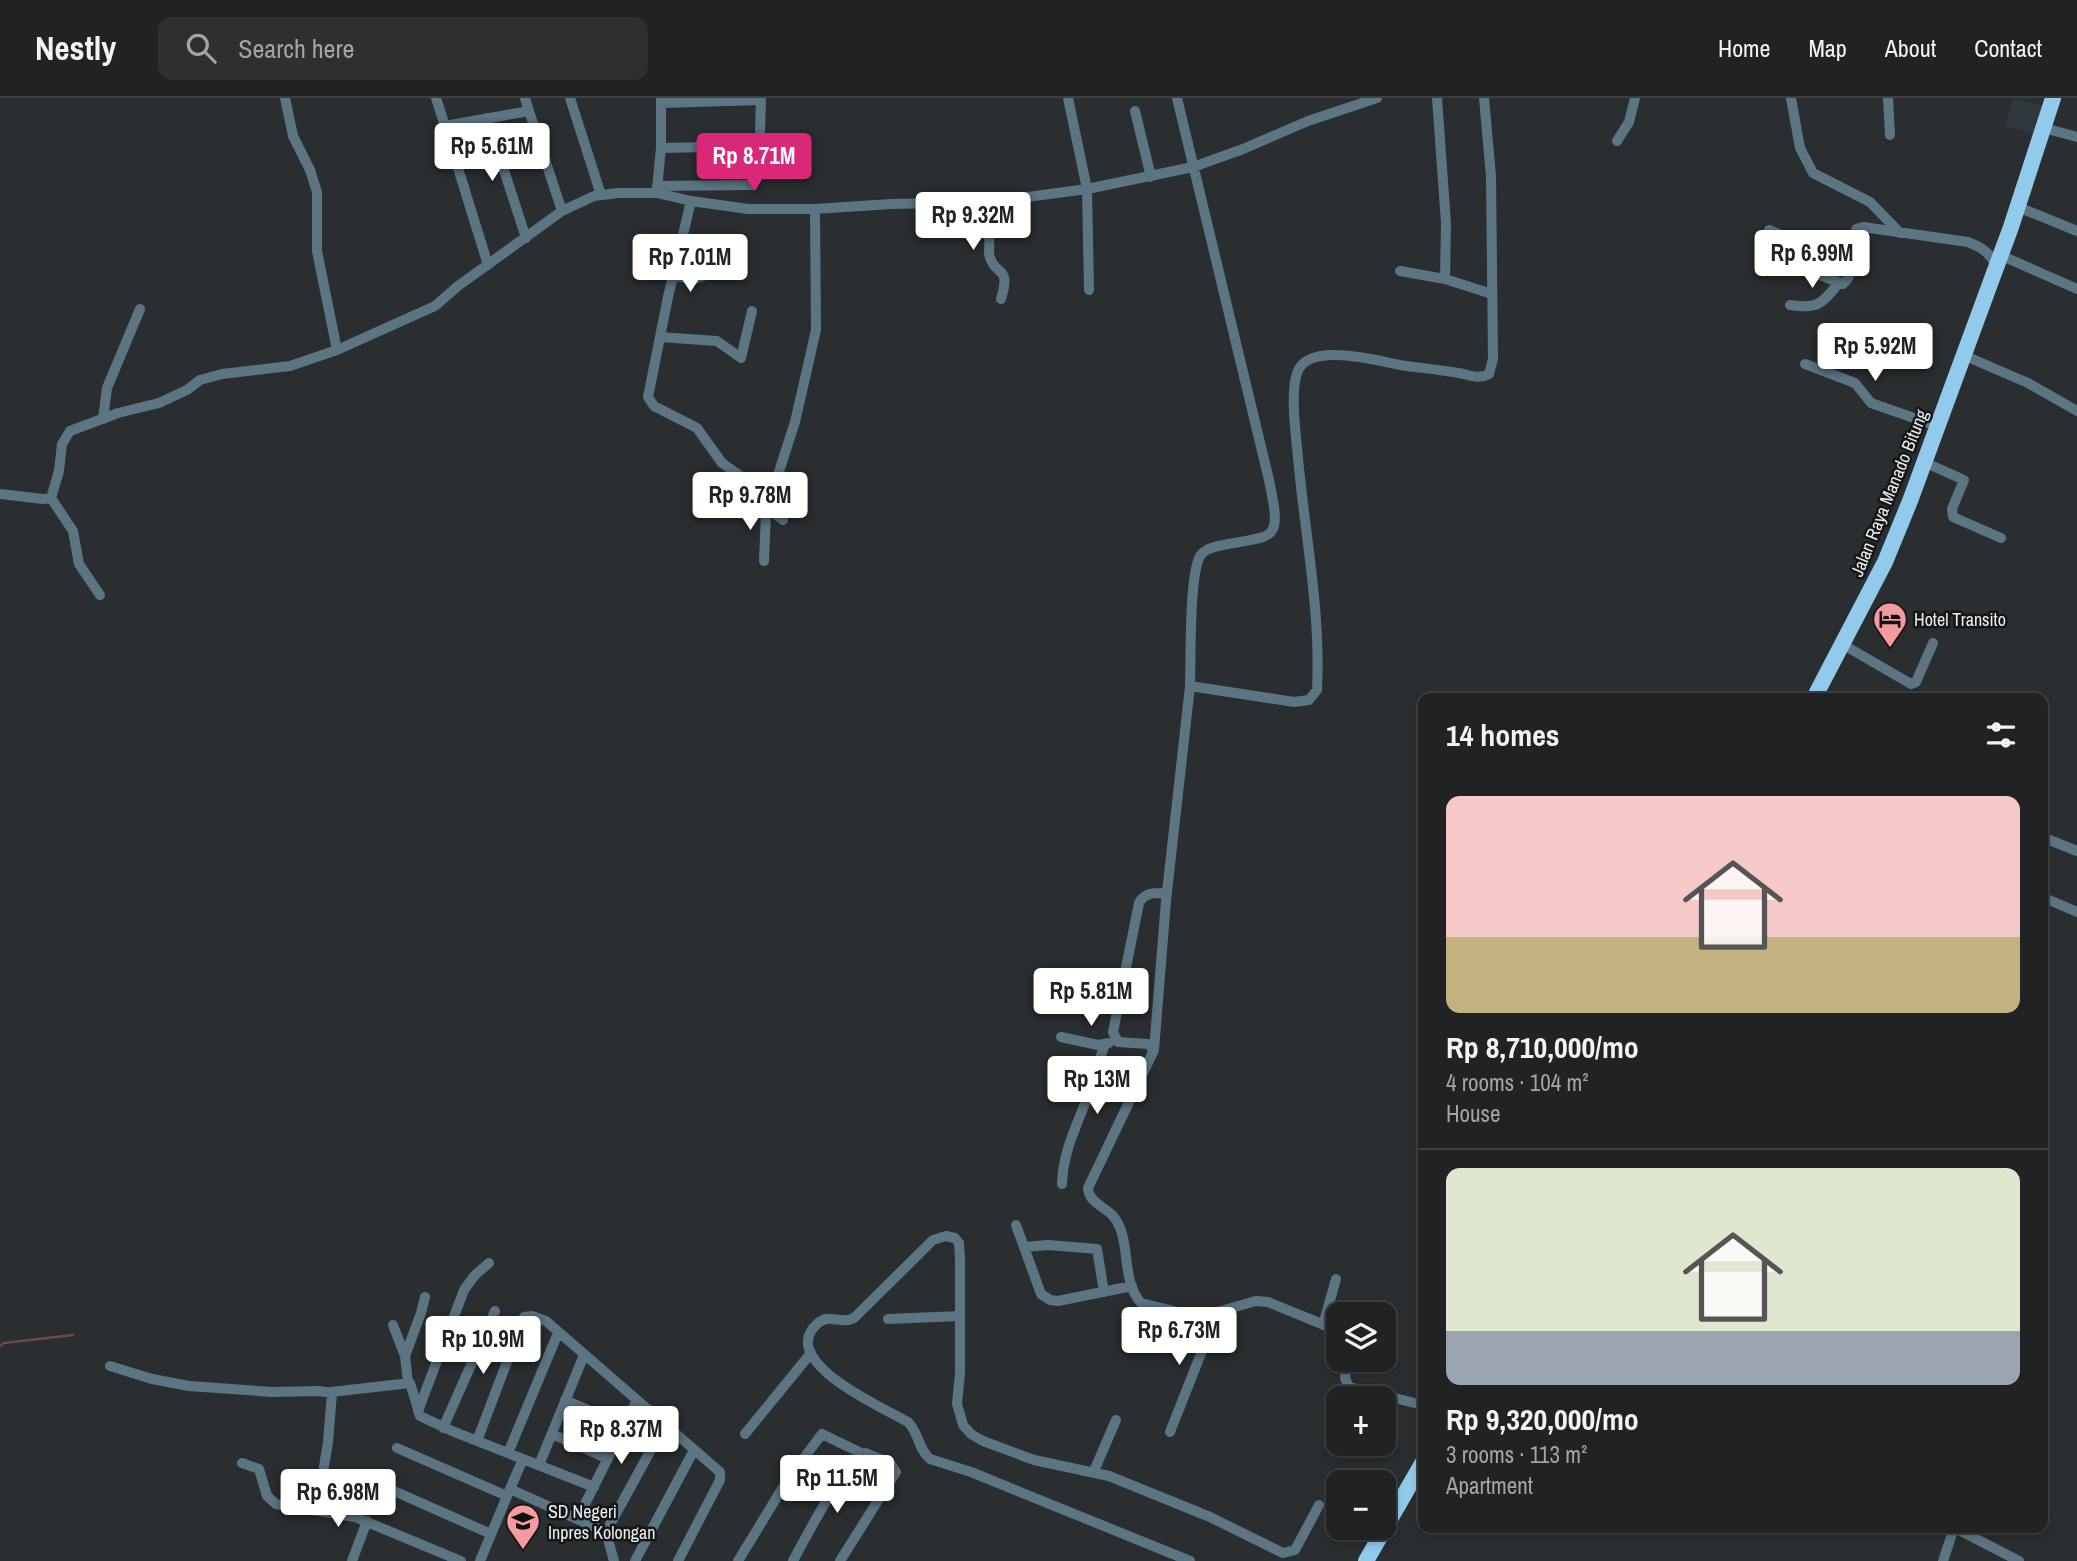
<!DOCTYPE html>
<html lang="en">
<head>
<meta charset="utf-8">
<style>
	body { margin:0; font-family:"Archivo Narrow",sans-serif; background:#2d2f31; color:#f1f3f6; height:100vh; display:flex; flex-direction:column; font-size:26px; white-space:nowrap }
	* { box-sizing:border-box; margin:0 }
	p { font-size:23px; color:#a2a4a6 }
	.icon { flex:none; width:38px; height:38px; fill:none; stroke:currentColor; stroke-width:2; stroke-linecap:round; stroke-linejoin:round }
	.map { position:relative; flex:1; overflow:hidden }
	.drawer { position:absolute; left:1418px; top:595px; width:630px; height:840px; display:flex; flex-direction:column; background:#202224; border-radius:14px; box-shadow:0 4px 10px #0003,0 0 0 2px #3d3f41 }
	.drawer>* { flex:none }
	.tools { position:absolute; left:1326px; top:1204px; display:grid; gap:14px }
	.tools a { display:grid; place-items:center; width:70px; height:70px; border-radius:14px; background:#202224; box-shadow:0 4px 10px #0003,0 0 0 2px #3d3f41; font-size:35px }
	.price { position:absolute; translate:-50% -60px; padding:0 16px; border-radius:7px; background:#fff; color:#222; font-size:23px; line-height:46px; filter:drop-shadow(0 2px 4px #0008) }
	.price::after { content:''; position:absolute; left:50%; top:42px; width:21px; height:16px; margin-left:-10px; background:inherit; clip-path:polygon(0 0,100% 0,50% 100%) }
	.price.on { background:#db2777; color:#fff }
	ul { padding:0; list-style:none }
	li { display:grid; align-content:center; gap:14px; height:371px; padding:0 28px }
	li+li { border-top:2px solid #3d3f41 }
	li span { display:grid; place-items:center; height:217px; border-radius:14px; color:#555 }
	li>.icon { margin-inline-start:auto }
	span .icon { width:126px; height:126px; fill:#fffc; stroke-width:1 }
	li b { font-size:30px }
	h2 { display:flex; justify-content:space-between; align-items:center; height:84px; padding:0 28px; font-size:30px }
	header { display:flex; align-items:center; gap:42px; box-sizing:border-box; height:98px; padding:0 35px; background:#202224; border-bottom:2px solid #3d3f41 }
	header strong { font-size:33px }
	nav { display:flex; gap:38px; margin-inline-start:auto; font-size:24px }
	.search { width:490px; height:63px; background:#2d2f31; display:flex; align-items:center; gap:18px; box-sizing:border-box; padding:0 24px; border-radius:14px; color:#a2a4a6; font-size:26px }
	.map>svg:first-child { display:block }
	.built { fill:#2e383e }
	.lines { fill:none; stroke-linecap:round; stroke-linejoin:round }
	.stream { stroke:#6a484e; stroke-width:2.5 }
	.minor { stroke:#5c7583; stroke-width:10 }
	.trunk { stroke:#92caeb; stroke-width:16 }
	.labels { text-anchor:middle; dominant-baseline:central; stroke-width:5; stroke-linejoin:round; paint-order:stroke }
	.street-label { font-size:18px; fill:#eceff0; stroke:#141617 }
	.poi-label { font-size:18px; fill:#eceff0; stroke:#141617; text-anchor:start }
</style>
</head>
<body>
<header>
<strong>Nestly</strong>
<div class="search"><svg class="icon" aria-label="search" viewBox="0 0 24 24"><circle cx="10" cy="10" r="6"/><path d="M15 15l6 6"/></svg>Search here</div>
<nav><a>Home</a><a>Map</a><a>About</a><a>Contact</a></nav>
</header>
<div class="map">
<svg width="2077" height="1463" viewBox="0 0 2077 1463">
	<rect width="100%" height="100%" fill="#2a2e30"/>
	<path class="built" d="M 2013,0 L 2045,8 L 2037,36 L 2005,28 Z"/>
	<g class="lines">
		<path class="stream" d="M 0,1248 L 4,1245 L 73,1237"/>
		<path class="minor" d="M 285,0 L 293,38 L 310,72 L 317,94 L 317,153 L 337,252
			M 436,0 L 445,28
			M 525,0 L 529,13
			M 570,0 L 601,97
			M 1068,0 L 1087,91 L 1089,192
			M 1177,0 L 1269,382 C 1283,448 1274,436 1218,448 C 1211,450 1205,451 1200,458 C 1189,479 1191,561 1190,588
			M 1437,0 L 1446,125 L 1445,181
			M 1791,0 L 1800,50 L 1813,75 L 1870,104 L 1900,135
			M 1888,0 L 1890,37
			M 661,5 L 761,2
			M 1135,13 L 1151,79
			M 487,20 L 526,140
			M 2044,30 L 2077,39
			M 1617,43 L 1629,24 L 1635,0
			M 661,50 L 760,48
			M 759,70 L 761,0
			M 657,88 L 753,87
			M 657,91 L 661,50 L 661,0
			M 691,103 L 668,199 L 648,299 L 654,308 L 697,330 L 722,365 L 752,386 L 766,409 L 783,422
			M 990,104 L 989,156 C 994,180 1012,165 1001,201
			M 2018,109 L 2077,133
			M 1769,132 L 1852,166
			M 2000,157 L 2077,191
			M 1776,160 L 1843,186 C 1857,174 1853,148 1856,131 L 1863,129 L 1968,144 C 1981,149 1989,154 1996,167
			M 488,167 L 445,28 L 529,13 L 562,113
			M 1400,173 L 1445,181 L 1492,196
			M 674,178 C 681,179 691,182 698,180 C 715,175 717,165 737,171
			M 1790,207 C 1817,211 1821,207 1838,186
			M 660,239 L 717,243 L 741,260 L 752,213
			M 1963,257 L 2028,285 L 2077,313
			M 1805,266 L 1855,285 L 1871,305 L 1937,328
			M 103,321 L 107,290 L 140,211
			M 1924,364 L 1964,382 L 1952,411 L 1953,419 L 2001,440
			M 0,396 L 43,401 L 51,400 L 59,373 L 62,346 L 70,333 L 118,315 L 159,305 L 187,292 L 200,282 L 222,276 L 290,268 L 337,252 L 435,208 L 458,188 L 562,113 L 594,98 L 618,95 L 657,95 L 691,103 L 748,111 L 815,111 L 891,106 L 990,104 L 1087,91 L 1193,69 L 1243,51 L 1308,23 L 1377,0
			M 51,400 L 73,433 L 79,466 L 100,497
			M 764,463 L 766,414 L 795,324 L 816,232 L 815,111
			M 1842,546 L 1911,586 L 1916,584 L 1933,545
			M 2042,743 L 2047,741 L 2077,753
			M 2042,799 L 2077,814
			M 1061,939 L 1098,947 L 1109,945
			M 1154,952 L 1148,946 L 1118,944 L 1113,934 L 1139,805 C 1145,794 1155,795 1166,795
			M 1062,1086 C 1063,1058 1072,1038 1082,1013 C 1091,991 1097,968 1105,946
			M 1016,1127 L 1041,1196 L 1050,1202 L 1058,1203 L 1132,1188
			M 1024,1149 L 1048,1147 L 1097,1151 L 1104,1194
			M 489,1165 L 475,1177 L 464,1192 L 418,1313 L 420,1318 L 452,1333 L 594,1389
			M 888,1221 L 960,1218
			M 393,1227 L 405,1258 L 408,1285
			M 1323,1227 L 1336,1181
			M 1339,1233 L 1268,1204 L 1256,1203 L 1199,1219 L 1141,1205 C 1121,1183 1131,1145 1116,1122 C 1109,1109 1089,1107 1088,1090 L 1154,952 L 1166,803 L 1190,588 L 1294,604 L 1309,602 L 1317,592 C 1321,514 1305,437 1298,360 C 1296,336 1290,297 1297,275 C 1308,242 1381,264 1406,268 C 1423,270 1441,272 1459,275 C 1470,277 1478,282 1489,276 L 1493,261 L 1491,78 L 1484,0
			M 405,1258 L 421,1215 L 425,1199
			M 1348,1262 L 1345,1280 L 1349,1289 L 1423,1307
			M 110,1268 L 152,1281 L 189,1288 L 272,1294 L 319,1293 L 332,1295 L 328,1344 L 317,1411
			M 331,1294 L 410,1285 L 418,1311
			M 565,1302 L 624,1327
			M 443,1330 L 495,1213
			M 1170,1334 L 1217,1215
			M 552,1336 L 608,1361
			M 745,1336 L 811,1255
			M 477,1343 L 524,1219 L 532,1218 L 546,1223 L 720,1374 L 720,1382 L 678,1463
			M 397,1350 L 507,1398
			M 508,1355 L 558,1235
			M 242,1365 L 259,1371 L 267,1398 L 276,1406 L 355,1419 L 461,1463
			M 539,1367 L 584,1257
			M 1094,1373 L 1116,1322
			M 385,1389 L 491,1436
			M 510,1391 L 523,1361
			M 578,1420 L 637,1302
			M 1955,1430 L 2019,1463
			M 606,1434 L 664,1328
			M 352,1463 L 367,1423
			M 480,1463 L 510,1391 L 606,1434 L 614,1463
			M 635,1463 L 694,1352
			M 738,1463 L 788,1381 L 822,1336 L 861,1355
			M 793,1463 C 803,1444 848,1358 865,1355 L 890,1365 L 896,1374 L 840,1463
			M 1190,1463 L 971,1374 L 930,1361 C 918,1351 919,1335 908,1324 C 886,1311 774,1263 818,1225 C 829,1215 841,1227 854,1220 L 933,1142 L 946,1138 L 955,1140 L 959,1145 L 960,1161 L 960,1275 L 957,1306 L 963,1327 L 971,1336 L 983,1343 L 1034,1362 L 1109,1378 L 1210,1419 L 1283,1455 L 1295,1452 L 1319,1407
			M 1943,1463 L 1954,1430"/>
		<path class="trunk" d="M 1814,600 L 1885,464 L 1910,403 L 2011,129 L 2053,0
			M 1366,1463 L 1423,1364"/>
	</g>
	<defs>
		<g id="hotel-pin" transform="scale(1.75)"><path d="M0 17L-7.5 6A9.5 9.5 0 1 1 7.5 6Z" fill="#f59b9e" stroke="#141617"/><path d="M-6-4.5h1.5V1H6V5H4.5V3h-9V5H-6ZM-4 0a1.8 1.8 0 1 1 3.6 0ZM.5 0V-2.5h3Q6-2.5 6 0Z" fill="#111"/></g>
		<g id="school-pin" transform="scale(1.75)"><path d="M0 17L-7.5 6A9.5 9.5 0 1 1 7.5 6Z" fill="#f59b9e" stroke="#141617"/><path d="M0-5L7-2L0 1L-7-2ZM-4 1L0 2.5L4 1V4Q0 6-4 4Z" fill="#111"/></g>
	</defs>
	<g fill-rule="evenodd">
		<use href="#hotel-pin" x="1890" y="521"/>
		<use href="#school-pin" x="523" y="1423"/>
	</g>
	<g class="labels">
		<g class="street-label">
			<text transform="translate(1889 395) rotate(-68)">Jalan Raya Manado Bitung</text>
		</g>
		<g class="poi-label">
			<text x="1914" y="521">Hotel Transito</text>
			<text x="548" y="1413">SD Negeri<tspan x="548" dy="21">Inpres Kolongan</tspan></text>
		</g>
	</g>
</svg>
<div class="tools">
<a><svg class="icon" aria-label="layers" viewBox="0 0 24 24"><path d="M12 4l9 5-9 5-9-5zM3 14l9 5 9-5"/></svg></a>
<a>+</a>
<a>−</a>
</div>
<b class="price" style="left:492px;top:85px">Rp 5.61M</b>
<b class="price on" style="left:754px;top:95px">Rp 8.71M</b>
<b class="price" style="left:973px;top:154px">Rp 9.32M</b>
<b class="price" style="left:1812px;top:192px">Rp 6.99M</b>
<b class="price" style="left:690px;top:196px">Rp 7.01M</b>
<b class="price" style="left:1875px;top:285px">Rp 5.92M</b>
<b class="price" style="left:750px;top:434px">Rp 9.78M</b>
<b class="price" style="left:1091px;top:930px">Rp 5.81M</b>
<b class="price" style="left:1097px;top:1018px">Rp 13M</b>
<b class="price" style="left:1179px;top:1269px">Rp 6.73M</b>
<b class="price" style="left:483px;top:1278px">Rp 10.9M</b>
<b class="price" style="left:621px;top:1368px">Rp 8.37M</b>
<b class="price" style="left:837px;top:1417px">Rp 11.5M</b>
<b class="price" style="left:338px;top:1431px">Rp 6.98M</b>
<section class="drawer">
<h2>14 homes<svg class="icon" aria-label="filters" viewBox="0 0 24 24"><path d="M4 7h16M4 17h16"/><circle cx="9" cy="7" r="2"/><circle cx="15" cy="17" r="2"/></svg></h2>
<ul>
<li><span style="background:linear-gradient(#f6c9c9 65%,#c2b280 0)"><svg class="icon" aria-label="home" viewBox="0 0 24 24"><path d="M3 11l9-7 9 7M6 9v11h12V9"/></svg></span><div><b>Rp 8,710,000/mo</b><p>4 rooms · 104 m²</p><p>House</p></div></li>
<li><span style="background:linear-gradient(#dfe7d0 75%,#9aa5b1 0)"><svg class="icon" aria-label="home" viewBox="0 0 24 24"><path d="M3 11l9-7 9 7M6 9v11h12V9"/></svg></span><div><b>Rp 9,320,000/mo</b><p>3 rooms · 113 m²</p><p>Apartment</p></div></li>
</ul>
</section>
</div>
</body>
</html>
